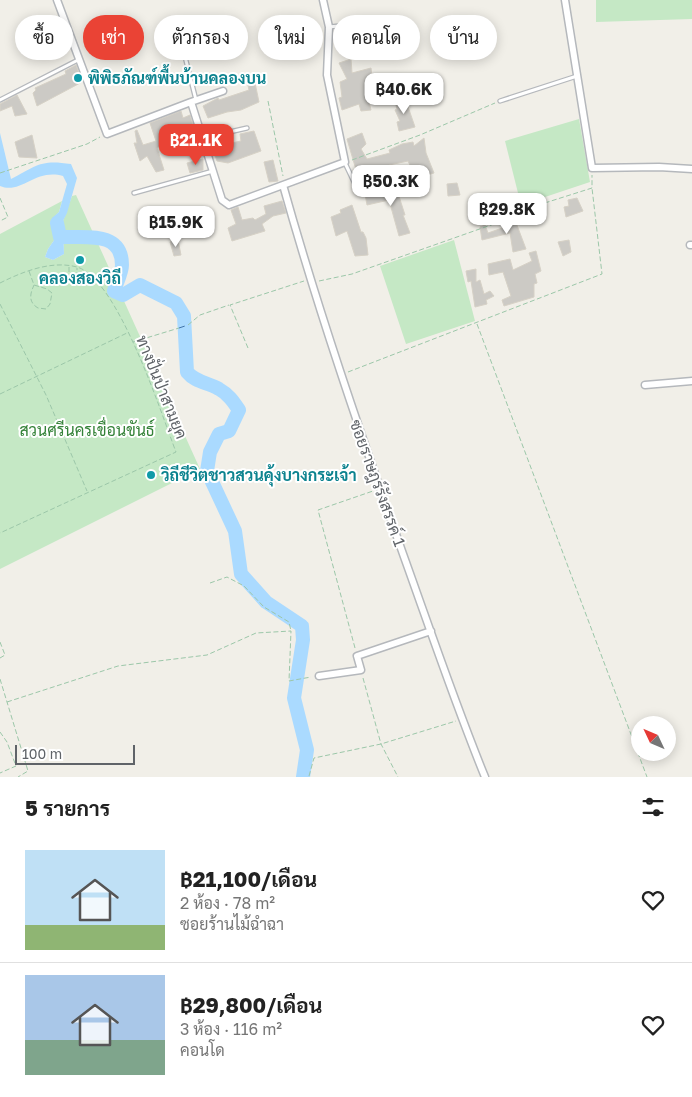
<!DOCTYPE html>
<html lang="th">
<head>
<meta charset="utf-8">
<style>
	body { margin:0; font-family:"Golos Text",Sarabun,sans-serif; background:#f2f2f2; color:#222; height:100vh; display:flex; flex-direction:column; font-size:19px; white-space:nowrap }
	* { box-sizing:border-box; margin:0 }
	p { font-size:16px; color:#767676 }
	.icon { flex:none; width:28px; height:28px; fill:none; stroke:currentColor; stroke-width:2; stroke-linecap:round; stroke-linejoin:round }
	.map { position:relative; height:777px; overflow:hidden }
	.sheet { display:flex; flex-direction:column; background:#fff; flex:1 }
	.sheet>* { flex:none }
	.guide { position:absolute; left:15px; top:15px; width:662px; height:45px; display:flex; gap:10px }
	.needle { width:32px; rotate:314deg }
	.tools { position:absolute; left:631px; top:716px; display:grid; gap:10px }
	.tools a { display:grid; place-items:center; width:45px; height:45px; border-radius:50%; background:#fff; box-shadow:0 2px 12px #0003; font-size:25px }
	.scale { position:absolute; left:15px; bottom:12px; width:120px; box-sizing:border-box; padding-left:5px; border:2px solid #5f6368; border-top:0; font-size:14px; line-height:18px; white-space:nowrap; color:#5f6368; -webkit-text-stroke:4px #fff; paint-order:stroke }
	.price { position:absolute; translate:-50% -42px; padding:0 11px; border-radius:10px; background:#fff; color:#222; font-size:16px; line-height:32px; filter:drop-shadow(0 1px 2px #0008) }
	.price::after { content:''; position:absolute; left:50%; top:30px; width:15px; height:11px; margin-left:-8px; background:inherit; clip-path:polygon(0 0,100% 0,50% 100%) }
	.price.on { background:#ea4335; color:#fff }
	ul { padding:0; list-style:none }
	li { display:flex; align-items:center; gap:15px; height:125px; padding:0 25px }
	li+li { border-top:1px solid #e0e0e0 }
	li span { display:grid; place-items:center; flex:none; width:140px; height:100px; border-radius:0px; color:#555 }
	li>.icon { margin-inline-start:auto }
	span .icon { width:60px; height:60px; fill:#fffc; stroke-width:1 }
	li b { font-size:21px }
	h2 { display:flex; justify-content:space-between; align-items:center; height:60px; padding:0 25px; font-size:21px }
	.pill { padding:0 18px; border-radius:22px; background:#fff; box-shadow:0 2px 12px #0003; font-size:18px; line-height:45px }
	.pill.on { background:#ea4335; color:#fff }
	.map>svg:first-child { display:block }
	.green { fill:#c5e8c5 }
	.water { fill:#aadaff }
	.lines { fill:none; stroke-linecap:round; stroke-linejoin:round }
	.river { stroke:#aadaff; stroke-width:14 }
	.ferry { stroke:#4174aa; stroke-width:1; stroke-dasharray:6 5; stroke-linecap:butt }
	.building { fill:#cccac5; stroke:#d6d1c6 }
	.lane-casing { stroke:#b5b8bc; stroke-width:5.5 }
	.street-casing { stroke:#b5b8bc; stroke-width:9 }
	.path { stroke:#9cc7a9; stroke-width:1; stroke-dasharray:5 2.5; stroke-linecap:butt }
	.lane { stroke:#fff; stroke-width:3 }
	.street { stroke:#fff; stroke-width:6 }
	.culture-dot { fill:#0f9aa8; stroke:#fff; stroke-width:2 }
	.labels { text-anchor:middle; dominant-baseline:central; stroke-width:4; stroke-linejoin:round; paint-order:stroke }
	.culture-label { font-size:16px; font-weight:bold; fill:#0d838f; stroke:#fff; text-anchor:start }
	.street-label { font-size:16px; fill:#5f6368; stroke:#fff }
	.park-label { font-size:16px; fill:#348238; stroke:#fff }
</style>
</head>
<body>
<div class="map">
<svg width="692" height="777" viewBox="0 0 692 777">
	<rect width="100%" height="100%" fill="#f1efe8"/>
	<path class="green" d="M 596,0 L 692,0 L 692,19 L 596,22 Z
		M 579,119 L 590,182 L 521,205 L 505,141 Z
		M 76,195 L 200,469 L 0,569 L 0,234 L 62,201 L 59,212 L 53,218 L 57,236 L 48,249 L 45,257 L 53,260 L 64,254 L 63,221 L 72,196 Z
		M 454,240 L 475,321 L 406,344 L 380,266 Z"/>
	<path class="water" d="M 0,133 L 11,179 C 36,166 40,159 71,164 L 77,178 L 67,213 L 63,221 L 64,254 L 53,260 L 45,257 L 48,249 L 57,236 L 52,218 L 59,212 L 67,184 L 63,176 C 35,168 21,195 0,186 Z"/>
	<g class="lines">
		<path class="river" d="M 57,223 L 60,237 C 85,238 122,230 122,265 C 122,273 116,284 114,291 L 123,295 L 140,285 L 176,303 L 184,316 L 187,372 C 196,383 208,382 219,389 C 228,394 233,401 239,410 L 229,431 L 219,434 L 210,452 L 207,471 L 235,531 L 241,574 L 266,602 L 302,626 L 303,640 L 294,698 L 307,750 L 303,777"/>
		<path class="ferry" d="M 179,328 L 188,325"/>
	</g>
	<path class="building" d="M 389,27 L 388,42 L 376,42 L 374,32 Z
		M 47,35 L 52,46 L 48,48 L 50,53 L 40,56 L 33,40 Z
		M 351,59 L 352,73 L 371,68 L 373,85 L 365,86 L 371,110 L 361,111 L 359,104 L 342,110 L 339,98 L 342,97 L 340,82 L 347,79 L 339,63 Z
		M 76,65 L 82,82 L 37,106 L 33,93 L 36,90 L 35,88 L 66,74 L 65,71 Z
		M 254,78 L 259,102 L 241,110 L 227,112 L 208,118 L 203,106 L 218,98 L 219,100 L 249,90 L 247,81 Z
		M 17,95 L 27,114 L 15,116 L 12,106 L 0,111 L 0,104 Z
		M 405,98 L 415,127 L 399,131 L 397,122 L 400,121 L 395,110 L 397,109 L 395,101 Z
		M 181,111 L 183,118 L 190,115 L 195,131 L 175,137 L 157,148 L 164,170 L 156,172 L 147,156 L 140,161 L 134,143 L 137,143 L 135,131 L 137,130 L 143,145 L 156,141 L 150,123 Z
		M 254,131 L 261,151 L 228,163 L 217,161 L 212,147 L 241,141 L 240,134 Z
		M 362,133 L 366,144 L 361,149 L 367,159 L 390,153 L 389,150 L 402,144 L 413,142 L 414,146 L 424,138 L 426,153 L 434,173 L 416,178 L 408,161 L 389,165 L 391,172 L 366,177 L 366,180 L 359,180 L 347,139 Z
		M 32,135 L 37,158 L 19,157 L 15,142 Z
		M 203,159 L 203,170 L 190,173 L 187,163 Z
		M 273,160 L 278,181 L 269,182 L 264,162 Z
		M 457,183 L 460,195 L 448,196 L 447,184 Z
		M 396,187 L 405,215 L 403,215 L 410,233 L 399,236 L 389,200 L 367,205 L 365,194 Z
		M 577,198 L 583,211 L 566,217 L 564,207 L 569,206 L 568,200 Z
		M 282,201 L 286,213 L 273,216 L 262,224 L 265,231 L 232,241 L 228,228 L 236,224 L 231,210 L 238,207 L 242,220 L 253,218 L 255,220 L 266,214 L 264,206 Z
		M 352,205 L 361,232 L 363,232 L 366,238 L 368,255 L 355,256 L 347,231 L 336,236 L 331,217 L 341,213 L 340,210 Z
		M 515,220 L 526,249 L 513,252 L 510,233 L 482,240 L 480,227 L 485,225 L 488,233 L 508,226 L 507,222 Z
		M 178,240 L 181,255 L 174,256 L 170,242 Z
		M 569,240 L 571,252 L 563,256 L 558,242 Z
		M 536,251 L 541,271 L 535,274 L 537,283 L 534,284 L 534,297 L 504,306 L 502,300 L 511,296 L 503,272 L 489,275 L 488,264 L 510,259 L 513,270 L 532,261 L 529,253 Z
		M 476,269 L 476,282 L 480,280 L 484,294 L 490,291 L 494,296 L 486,300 L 487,304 L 475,307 L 471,281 L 468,282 L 466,271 Z"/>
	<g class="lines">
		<g class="lane-casing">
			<path id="lane" d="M 329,27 L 387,21
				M 180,37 L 196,100
				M 0,100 L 78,60
				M 500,101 L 577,76
				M 203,138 L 247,128
				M 345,163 L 355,184 L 360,186 L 375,182
				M 134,193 L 213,171"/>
		</g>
		<g class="street-casing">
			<path id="street" d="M 57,0 L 107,134 L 191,102 L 222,200 L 229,205 L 345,162 L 327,75 L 329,27 L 323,0
				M 565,0 L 592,168 L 659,167 L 692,169
				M 191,102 L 223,91
				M 283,185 C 318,310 360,432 403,554 C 430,629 455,704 485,777
				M 690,245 L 692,245
				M 645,385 L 692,381
				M 319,676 L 361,670 L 357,656 L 431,631"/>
		</g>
		<path class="path" d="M 268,101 L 283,176
			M 352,160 L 420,135 L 495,103
			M 0,173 L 87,144 L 100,137
			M 0,198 L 8,217 L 0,221
			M 69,267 L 69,275 L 73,277 L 77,276 L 77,268
			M 29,271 L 34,285 L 47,289 L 52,293 L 50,304 L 46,309 L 38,308 C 28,302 30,294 34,285
			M 319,281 L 352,274 L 525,213 L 529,208 L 592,188 L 592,175
			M 0,283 C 22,272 51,260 77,267 C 118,279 161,413 176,452 L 0,533
			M 0,304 L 46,395 L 87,491
			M 477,324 L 647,777
			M 188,325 L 200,315 L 229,305
			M 133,342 L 179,328
			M 248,348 L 230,305 L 304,281
			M 348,372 L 602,274 L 592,188
			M 0,394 L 127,333
			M 210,583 L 227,577 L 244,586 L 264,607 L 289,622 L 291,631
			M 0,642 L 5,655 L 0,658
			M 355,648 L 318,510 L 373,491
			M 363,678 L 381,744 L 398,777
			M 0,679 L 28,771 L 18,777
			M 7,702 L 118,666 L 207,655 L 256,633 L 291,631 L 289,681 L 311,677
			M 0,732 L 7,742 L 16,766 L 0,773
			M 309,776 L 314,758 L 381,744 L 456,721"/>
		<use href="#lane" class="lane"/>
		<use href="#street" class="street"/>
	</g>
	<g class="culture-dot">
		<circle cx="78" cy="78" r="5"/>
		<circle cx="80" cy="260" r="5"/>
		<circle cx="151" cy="475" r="5"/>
	</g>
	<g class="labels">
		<g class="culture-label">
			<text x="88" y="78">พิพิธภัณฑ์พื้นบ้านคลองบน</text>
			<text x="80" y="278" text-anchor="middle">คลองสองวิถี</text>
			<text x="161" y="475">วิถีชีวิตชาวสวนคุ้งบางกระเจ้า</text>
		</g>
		<g class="street-label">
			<text transform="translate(162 387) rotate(68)">ทางปั่นป่าสามยุค</text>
			<text transform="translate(378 483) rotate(70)">ซอยราษฎร์รังสรรค์ 1</text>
		</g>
		<g class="park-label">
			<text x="87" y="430">สวนศรีนครเขื่อนขันธ์</text>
		</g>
	</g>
</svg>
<div class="tools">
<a><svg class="needle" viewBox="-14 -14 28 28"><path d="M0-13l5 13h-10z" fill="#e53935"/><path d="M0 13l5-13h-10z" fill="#767676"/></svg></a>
</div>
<div class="scale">100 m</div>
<b class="price" style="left:404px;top:115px">฿40.6K</b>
<b class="price on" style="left:196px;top:166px">฿21.1K</b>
<b class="price" style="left:391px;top:207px">฿50.3K</b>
<b class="price" style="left:507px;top:235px">฿29.8K</b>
<b class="price" style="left:176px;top:248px">฿15.9K</b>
<div class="guide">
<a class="pill">ซื้อ</a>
<a class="pill on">เช่า</a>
<a class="pill">ตัวกรอง</a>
<a class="pill">ใหม่</a>
<a class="pill">คอนโด</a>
<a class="pill">บ้าน</a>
</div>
</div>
<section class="sheet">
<h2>5 รายการ<svg class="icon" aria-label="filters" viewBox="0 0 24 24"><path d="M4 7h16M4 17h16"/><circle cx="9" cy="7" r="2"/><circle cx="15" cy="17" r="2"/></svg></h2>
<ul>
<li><span style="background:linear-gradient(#bfe0f5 75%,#8fb573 0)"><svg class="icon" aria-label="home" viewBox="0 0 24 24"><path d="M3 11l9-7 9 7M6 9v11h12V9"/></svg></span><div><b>฿21,100/เดือน</b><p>2 ห้อง · 78 m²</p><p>ซอยร้านไม้ฉำฉา</p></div><svg class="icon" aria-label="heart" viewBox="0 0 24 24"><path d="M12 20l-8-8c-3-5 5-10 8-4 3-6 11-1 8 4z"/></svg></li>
<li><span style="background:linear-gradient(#a9c7e8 65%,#7fa58c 0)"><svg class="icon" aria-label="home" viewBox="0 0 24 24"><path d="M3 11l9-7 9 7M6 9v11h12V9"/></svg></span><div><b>฿29,800/เดือน</b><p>3 ห้อง · 116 m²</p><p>คอนโด</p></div><svg class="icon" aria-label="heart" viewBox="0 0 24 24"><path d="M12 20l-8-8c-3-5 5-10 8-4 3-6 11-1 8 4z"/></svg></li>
</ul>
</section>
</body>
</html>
